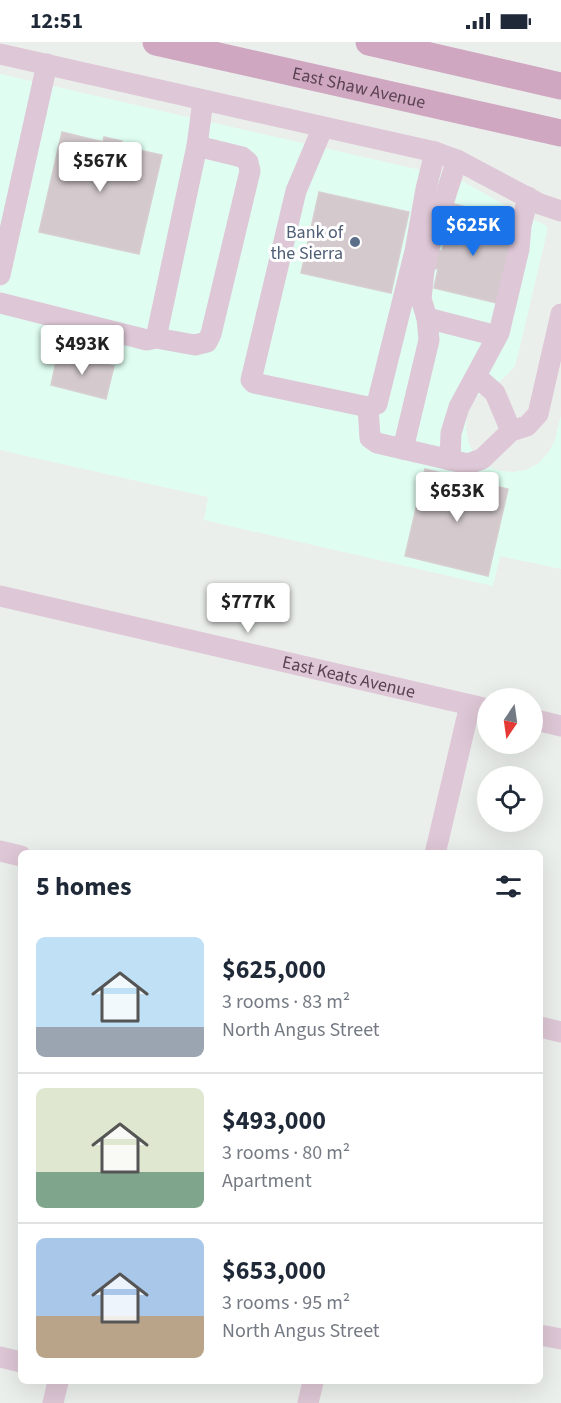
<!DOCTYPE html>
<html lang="en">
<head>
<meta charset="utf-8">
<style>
	body { margin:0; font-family:"Source Sans 3",sans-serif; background:#f6f6f7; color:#1f2937; height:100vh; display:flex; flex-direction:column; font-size:22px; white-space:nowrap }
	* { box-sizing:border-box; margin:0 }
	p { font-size:20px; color:#747a83 }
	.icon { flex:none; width:33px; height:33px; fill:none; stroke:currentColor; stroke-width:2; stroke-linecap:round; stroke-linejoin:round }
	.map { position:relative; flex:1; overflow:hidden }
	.sheet { position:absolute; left:18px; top:808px; width:525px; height:534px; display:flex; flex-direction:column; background:#fff; border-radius:9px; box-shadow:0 6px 24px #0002 }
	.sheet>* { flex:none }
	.needle { width:39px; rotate:193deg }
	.tools { position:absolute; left:477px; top:646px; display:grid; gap:12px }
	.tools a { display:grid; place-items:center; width:66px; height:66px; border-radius:50%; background:#fff; box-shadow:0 6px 24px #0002; font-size:30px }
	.price { position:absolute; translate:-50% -51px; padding:0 14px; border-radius:6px; background:#fff; color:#222; font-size:20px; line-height:39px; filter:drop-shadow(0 2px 3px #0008) }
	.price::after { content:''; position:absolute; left:50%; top:36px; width:18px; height:14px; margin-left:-9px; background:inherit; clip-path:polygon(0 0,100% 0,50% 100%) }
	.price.on { background:#1a73e8; color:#fff }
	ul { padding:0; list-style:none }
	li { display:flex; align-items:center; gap:18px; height:150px; padding:0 18px }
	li+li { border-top:2px solid #e0e1e3 }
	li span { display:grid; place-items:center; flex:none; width:168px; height:120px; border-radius:9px; color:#555 }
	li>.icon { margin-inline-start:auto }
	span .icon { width:72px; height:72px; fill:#fffc; stroke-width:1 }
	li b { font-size:26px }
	h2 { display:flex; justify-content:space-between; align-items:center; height:72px; padding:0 18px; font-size:26px }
	.status { display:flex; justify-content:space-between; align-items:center; height:42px; padding:0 30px; background:#fff; direction:ltr }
	.status svg { height:16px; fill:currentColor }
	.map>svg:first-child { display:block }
	.commercial { fill:#dffef1 }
	.building { fill:#d4cace; stroke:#d8ced2; stroke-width:1.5 }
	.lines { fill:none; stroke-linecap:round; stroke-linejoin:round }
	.minor { stroke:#dec7d6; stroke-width:21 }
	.major { stroke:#cfa7c1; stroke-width:27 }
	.service-dot { fill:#5c6f8a; stroke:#fff; stroke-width:2 }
	.labels { text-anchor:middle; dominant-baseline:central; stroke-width:6; stroke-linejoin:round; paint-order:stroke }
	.street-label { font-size:18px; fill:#5b4252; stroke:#fff }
	.service-label { font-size:18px; fill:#4e5e75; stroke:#fff; text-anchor:end }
</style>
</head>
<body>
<div class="status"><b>12:51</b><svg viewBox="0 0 49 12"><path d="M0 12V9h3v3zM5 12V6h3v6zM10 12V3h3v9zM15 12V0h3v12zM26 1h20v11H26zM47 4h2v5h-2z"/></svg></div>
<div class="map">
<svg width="561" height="1361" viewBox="0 0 561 1361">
	<rect width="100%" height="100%" fill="#ebefeb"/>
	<path class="commercial" d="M 0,32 L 451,135 L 464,140 L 528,176 L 544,182 L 547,185 L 547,190 L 518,313 L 515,324 L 508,332 L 500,339 L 483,348 L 471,362 L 467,373 L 466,386 L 468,399 L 473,410 L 481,418 L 490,425 L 501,429 L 512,430 L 526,428 L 539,421 L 549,410 L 555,398 L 561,373 L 561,527 L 500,514 L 493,544 L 204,478 L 208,455 L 0,408 Z"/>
	<path class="building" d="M 62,90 L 103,100 L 104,95 L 122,99 L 120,104 L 162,113 L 139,212 L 39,190 Z
		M 319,150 L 409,170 L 391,251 L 301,231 Z
		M 454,162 L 490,171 L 486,186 L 517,193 L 501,262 L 434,246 L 438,227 L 427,225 L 431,207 L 442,209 Z
		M 58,311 L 114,324 L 106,357 L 51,343 Z
		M 425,427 L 508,447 L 488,534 L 405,514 Z"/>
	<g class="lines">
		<g class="minor">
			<path d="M 0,12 L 435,110 L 457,118 L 540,162 L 561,169"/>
			<path d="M 323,85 L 296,149 L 251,338 L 254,341 L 368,365 L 377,362 L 415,209 L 426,147 L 435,110"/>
			<path d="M 0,233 L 47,22"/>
			<path d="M 0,261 L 147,298 L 156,296 L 197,104 L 203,58"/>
			<path d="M 427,276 L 497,294"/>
			<path d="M 156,296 L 195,303 L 207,300 L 211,292 L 250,129 L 248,120 L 242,115 L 197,104"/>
			<path d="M 476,334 L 495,351 L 511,389"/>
			<path d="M 368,365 L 370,396 L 377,401 L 468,422 L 482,417 L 511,389 L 527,384 L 538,372 L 561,272"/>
			<path d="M 403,407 L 429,298 L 427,276 L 421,257 L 424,229 L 430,202 L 457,118"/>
			<path d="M 450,418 L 451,391 L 459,365 L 499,291 L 519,207 L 521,184 L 528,155"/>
			<path id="s1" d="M 0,554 L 488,667"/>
			<path d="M 532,677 L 561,684"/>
			<path d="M 0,809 L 21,814"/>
			<path d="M 435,812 L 470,663"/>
			<path d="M 540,985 L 561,990"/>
			<path d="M 540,1293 L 561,1297"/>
			<path d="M 0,1315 L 21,1320"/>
			<path d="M 53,1361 L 58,1340"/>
			<path d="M 308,1361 L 313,1340"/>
		</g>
		<g class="major">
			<path id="s2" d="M 156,0 L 561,91"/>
			<path d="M 369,0 L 561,44"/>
		</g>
	</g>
	<circle class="service-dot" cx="355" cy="200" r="6"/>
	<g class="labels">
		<g class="street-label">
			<text stroke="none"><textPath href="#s2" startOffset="208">East Shaw Avenue</textPath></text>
			<text stroke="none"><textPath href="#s1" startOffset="358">East Keats Avenue</textPath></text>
		</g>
		<g class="service-label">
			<text x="343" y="190">Bank of<tspan x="343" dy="21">the Sierra</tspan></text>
		</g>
	</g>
</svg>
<div class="tools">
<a><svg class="needle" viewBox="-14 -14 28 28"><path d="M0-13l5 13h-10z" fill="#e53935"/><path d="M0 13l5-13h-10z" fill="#747a83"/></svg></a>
<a><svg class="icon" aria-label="locate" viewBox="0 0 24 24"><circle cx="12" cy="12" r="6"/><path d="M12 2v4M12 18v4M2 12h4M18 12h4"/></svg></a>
</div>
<b class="price" style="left:100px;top:151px">$567K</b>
<b class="price on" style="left:473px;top:215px">$625K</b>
<b class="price" style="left:82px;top:334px">$493K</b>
<b class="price" style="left:457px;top:481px">$653K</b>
<b class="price" style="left:248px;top:592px">$777K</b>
<section class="sheet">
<h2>5 homes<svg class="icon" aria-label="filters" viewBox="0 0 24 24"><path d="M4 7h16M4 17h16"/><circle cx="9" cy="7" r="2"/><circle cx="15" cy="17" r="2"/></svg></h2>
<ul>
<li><span style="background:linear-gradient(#bfe0f5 75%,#9aa5b1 0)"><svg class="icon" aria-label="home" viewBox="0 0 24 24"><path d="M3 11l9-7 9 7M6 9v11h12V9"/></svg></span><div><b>$625,000</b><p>3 rooms · 83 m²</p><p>North Angus Street</p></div></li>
<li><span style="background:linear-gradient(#dfe7d0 70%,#7fa58c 0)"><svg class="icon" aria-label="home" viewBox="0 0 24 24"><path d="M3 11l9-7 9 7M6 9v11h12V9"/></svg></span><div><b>$493,000</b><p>3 rooms · 80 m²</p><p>Apartment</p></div></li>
<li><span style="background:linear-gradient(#a9c7e8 65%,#b9a48a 0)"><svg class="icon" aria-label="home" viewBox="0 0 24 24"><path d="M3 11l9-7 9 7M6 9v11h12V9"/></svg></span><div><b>$653,000</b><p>3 rooms · 95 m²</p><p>North Angus Street</p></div></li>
</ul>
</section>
</div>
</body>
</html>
